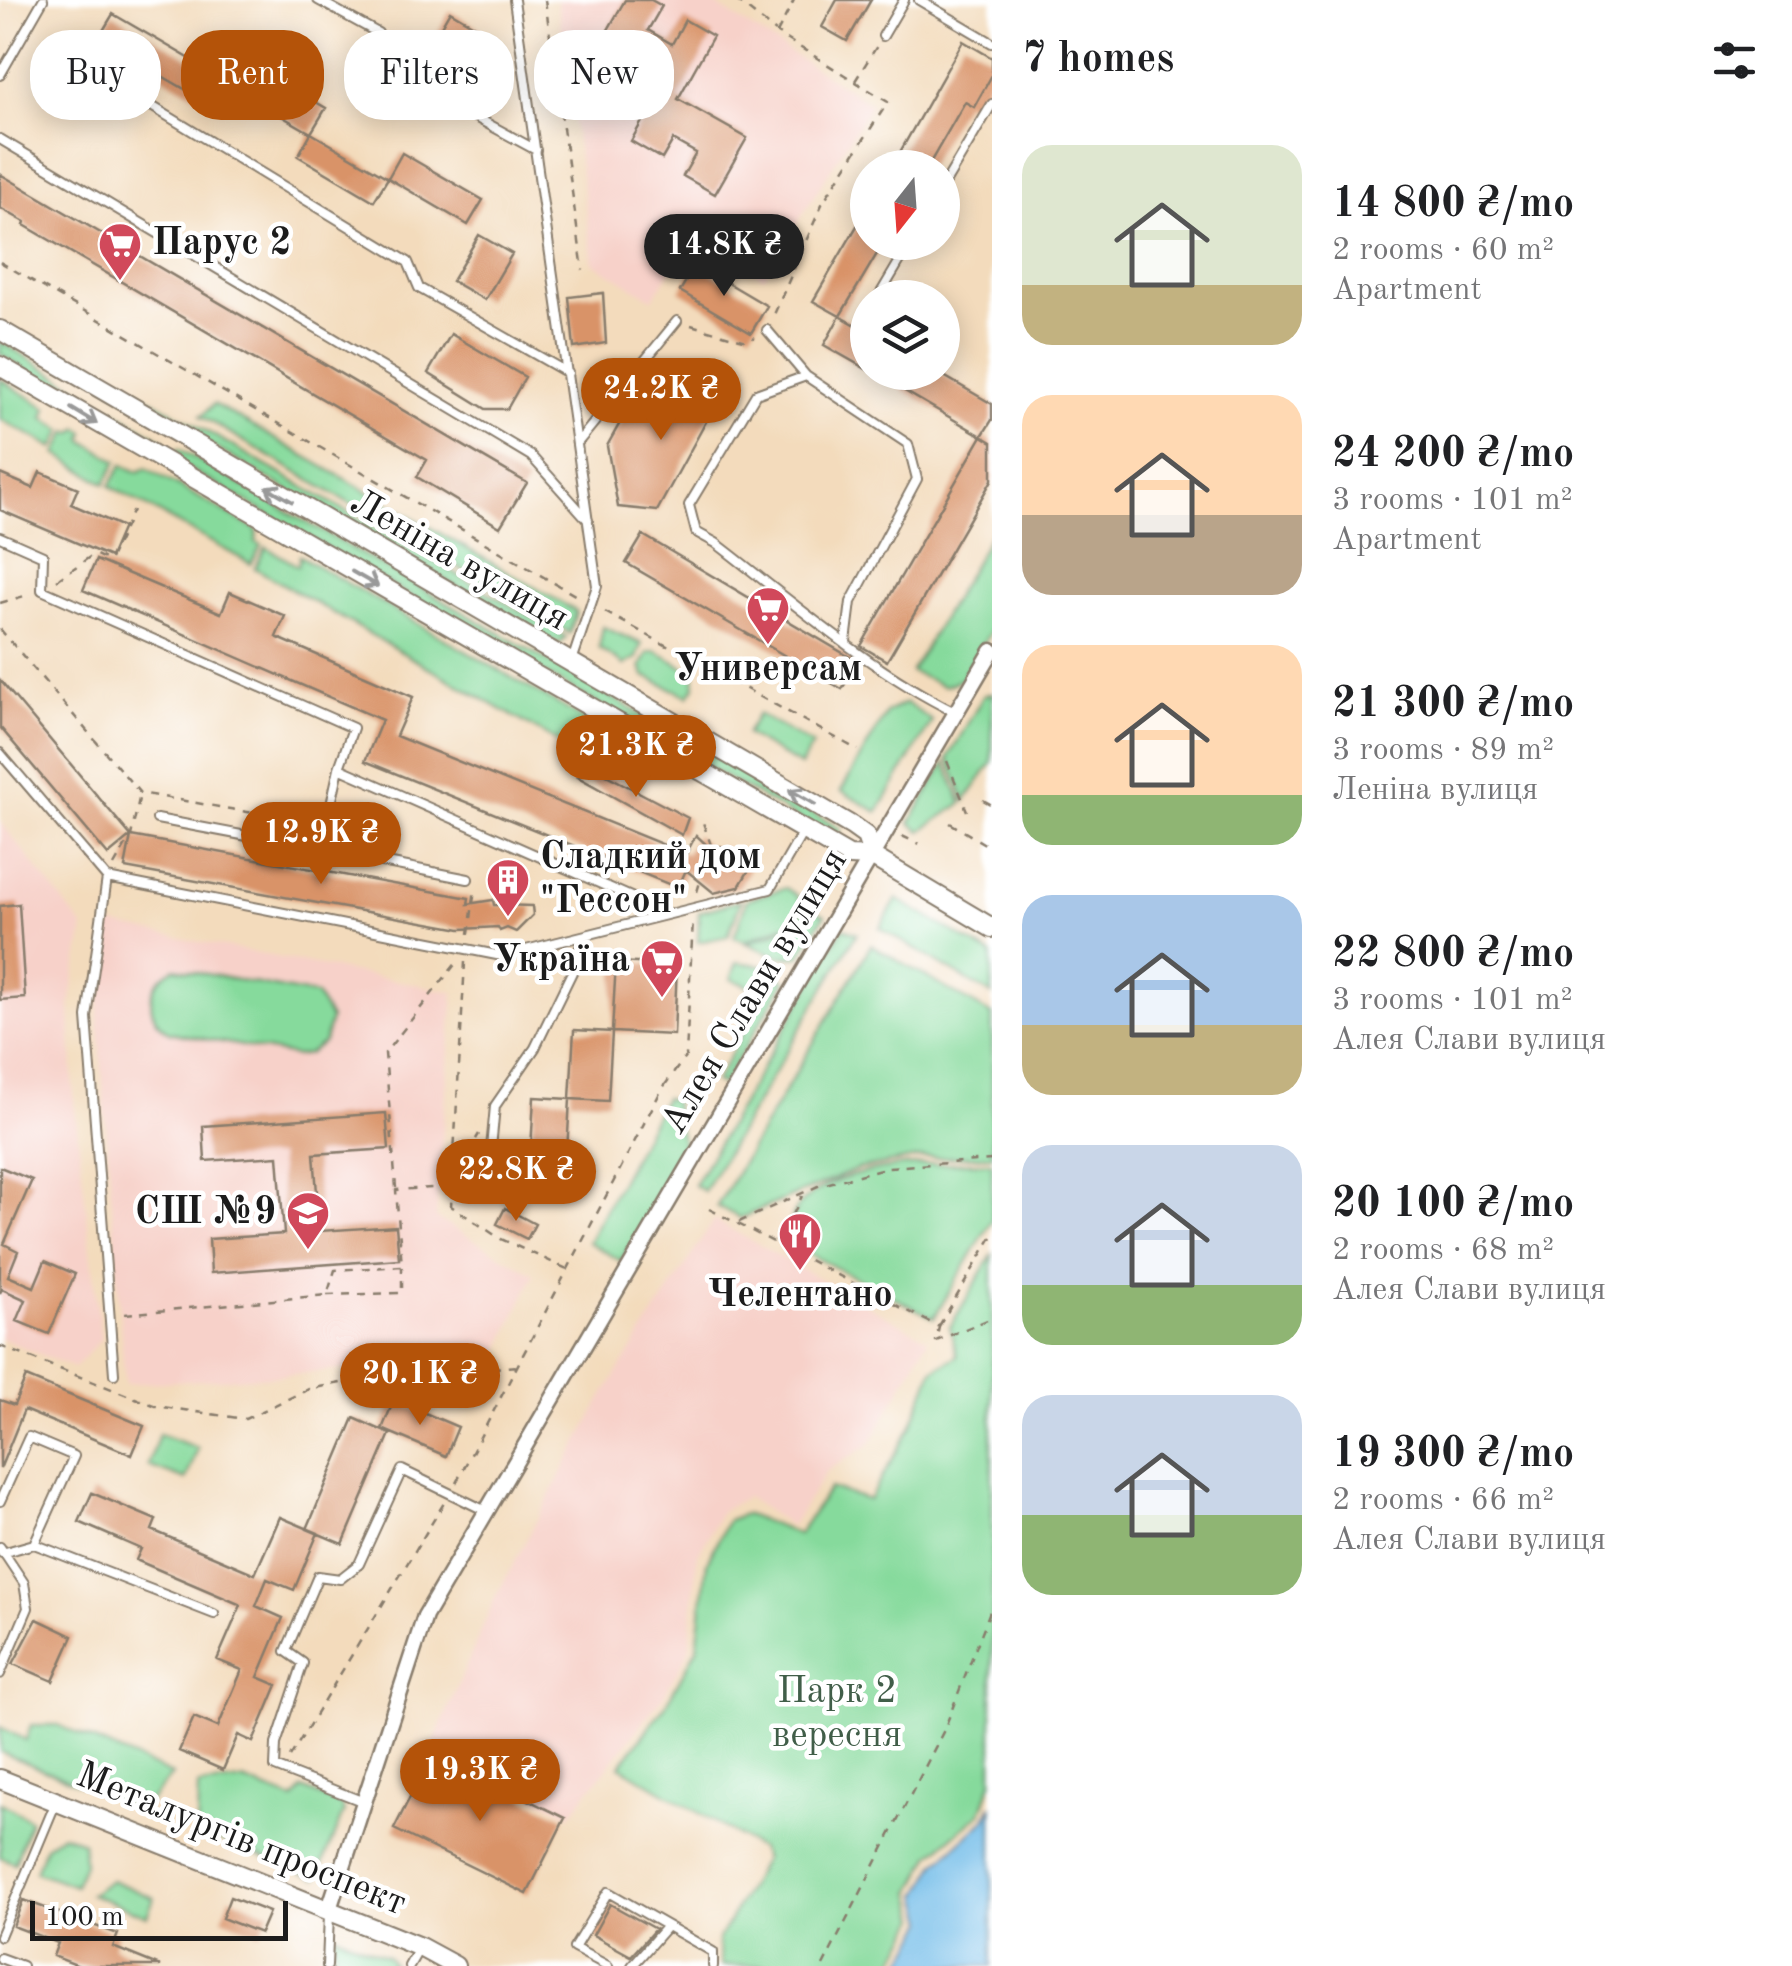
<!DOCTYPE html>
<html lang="en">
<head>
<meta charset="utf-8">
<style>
	body { margin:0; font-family:"Old Standard TT",serif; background:#f2f2f2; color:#202124; height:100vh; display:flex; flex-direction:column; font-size:38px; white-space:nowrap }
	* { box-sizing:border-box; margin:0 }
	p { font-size:32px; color:#757577 }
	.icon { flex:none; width:55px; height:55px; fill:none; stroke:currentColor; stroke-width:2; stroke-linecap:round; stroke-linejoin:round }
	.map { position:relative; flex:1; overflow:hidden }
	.side { display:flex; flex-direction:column; background:#fff; width:800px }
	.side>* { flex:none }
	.guide { position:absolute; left:30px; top:30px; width:810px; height:90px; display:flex; gap:20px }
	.needle { width:65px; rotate:197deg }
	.buttons { position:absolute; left:850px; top:150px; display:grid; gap:20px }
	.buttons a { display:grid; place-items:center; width:110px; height:110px; border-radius:50%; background:#fff; box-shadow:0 5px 25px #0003; font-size:50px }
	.scale { position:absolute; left:30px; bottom:25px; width:258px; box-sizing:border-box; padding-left:10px; border:5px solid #1c1c1c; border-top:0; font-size:28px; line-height:35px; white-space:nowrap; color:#1c1c1c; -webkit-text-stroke:8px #fff; paint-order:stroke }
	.price { position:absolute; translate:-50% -85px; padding:0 22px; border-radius:35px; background:#b45309; color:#fff; font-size:32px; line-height:65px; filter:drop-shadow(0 2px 5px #0008) }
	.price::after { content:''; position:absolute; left:50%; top:60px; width:30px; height:22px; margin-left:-15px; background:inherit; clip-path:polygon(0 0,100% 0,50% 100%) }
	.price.current { background:#222; color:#fff }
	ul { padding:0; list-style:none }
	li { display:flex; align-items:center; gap:30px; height:250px; padding:0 30px }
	li span { display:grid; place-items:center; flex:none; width:280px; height:200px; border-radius:30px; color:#555 }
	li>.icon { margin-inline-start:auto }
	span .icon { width:120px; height:120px; fill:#fffc; stroke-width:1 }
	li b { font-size:42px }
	h2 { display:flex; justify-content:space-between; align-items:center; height:120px; padding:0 30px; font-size:42px }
	.pill { padding:0 35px; border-radius:40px; background:#fff; box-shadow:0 5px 25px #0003; font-size:35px; line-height:90px }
	.pill.current { background:#b45309; color:#fff }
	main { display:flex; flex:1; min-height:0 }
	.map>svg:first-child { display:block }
	.built { fill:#f7d1c9 }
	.green { fill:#86da9c; stroke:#517b5c; stroke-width:2.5 }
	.water { fill:#6fbbe8; stroke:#466c82; stroke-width:2.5 }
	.building { fill:#d99368 }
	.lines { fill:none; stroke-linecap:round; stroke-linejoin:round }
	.service-casing { stroke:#887c6c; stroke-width:12 }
	.minor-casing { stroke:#887c6c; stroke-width:19 }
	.tertiary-casing { stroke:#887c6c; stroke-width:22 }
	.path { stroke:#887c6c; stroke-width:2.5; stroke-dasharray:8 8; stroke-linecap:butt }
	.service { stroke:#fff; stroke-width:8 }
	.minor { stroke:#fff; stroke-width:14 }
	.tertiary { stroke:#fff; stroke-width:18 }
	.oneway { stroke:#999 }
	.labels { text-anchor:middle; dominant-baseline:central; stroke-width:9; stroke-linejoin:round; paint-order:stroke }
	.poi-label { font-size:38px; font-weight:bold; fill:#1c1c1c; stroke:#fff; text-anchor:start }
	.street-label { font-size:38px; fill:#1c1c1c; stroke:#fff }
	.park-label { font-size:38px; fill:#415e49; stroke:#fff }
</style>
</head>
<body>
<main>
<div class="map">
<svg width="992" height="1966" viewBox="0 0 992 1966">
	<rect width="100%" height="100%" fill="#fff"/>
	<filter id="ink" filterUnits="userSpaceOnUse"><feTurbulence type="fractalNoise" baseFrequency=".01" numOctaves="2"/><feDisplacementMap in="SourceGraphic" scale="20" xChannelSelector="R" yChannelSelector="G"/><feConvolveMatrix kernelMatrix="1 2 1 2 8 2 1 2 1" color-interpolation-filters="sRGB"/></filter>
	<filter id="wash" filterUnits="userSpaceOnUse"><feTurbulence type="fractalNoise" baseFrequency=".0048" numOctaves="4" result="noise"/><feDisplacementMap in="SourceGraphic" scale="40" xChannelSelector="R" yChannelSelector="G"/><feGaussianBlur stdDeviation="2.25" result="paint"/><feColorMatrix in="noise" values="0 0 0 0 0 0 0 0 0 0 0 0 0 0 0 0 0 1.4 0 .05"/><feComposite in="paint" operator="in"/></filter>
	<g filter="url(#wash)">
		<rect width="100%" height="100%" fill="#f3dbbc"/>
		<path class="built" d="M 557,0 L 708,0 L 871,104 L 764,277 L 694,233 L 653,299 L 593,263 Z
			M 0,821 L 84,928 L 70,1004 L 74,1102 L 101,1339 L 74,1368 L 0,1338 Z
			M 109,924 L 454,992 L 436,1218 L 534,1274 L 498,1354 L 277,1376 L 125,1384 L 98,1015 Z
			M 714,1220 L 928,1339 L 870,1444 L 827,1471 L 791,1526 L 746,1497 L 721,1511 L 697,1557 L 689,1650 L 664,1695 L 570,1815 L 432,1747 L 494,1600 L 605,1393 Z"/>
		<path class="green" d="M 0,341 L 164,441 L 158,450 L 0,354 Z
			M 0,379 L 47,408 L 44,418 L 63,430 L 54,448 L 0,419 Z
			M 114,379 L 117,380 L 566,637 L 561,643 L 553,642 L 111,388 Z
			M 214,404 L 576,611 L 570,633 L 201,416 Z
			M 79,428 L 85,432 L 83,440 L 117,461 L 105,484 L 57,454 L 68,431 L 72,434 Z
			M 179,449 L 841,829 L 835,840 L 170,458 Z
			M 122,465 L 138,472 L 146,468 L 257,530 L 256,542 L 262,545 L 251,564 L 110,486 Z
			M 992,532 L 992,629 L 961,680 L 944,686 L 911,672 Z
			M 266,547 L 298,566 L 300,556 L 598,727 L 590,754 L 577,753 L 255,568 Z
			M 603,627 L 642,644 L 637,658 L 624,665 L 599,648 Z
			M 656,651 L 694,673 L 695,687 L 688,696 L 645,676 L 641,667 L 648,653 Z
			M 992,693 L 992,763 L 965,801 L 948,758 L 984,695 Z
			M 906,703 L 932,721 L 878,812 L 841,791 L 887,712 Z
			M 758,714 L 813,745 L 800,766 L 746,734 Z
			M 945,763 L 962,803 L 921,831 L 910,823 Z
			M 786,888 L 798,896 L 801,906 L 790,923 L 745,941 L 734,937 L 747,899 Z
			M 897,899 L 992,955 L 992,995 L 880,928 Z
			M 741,900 L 728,936 L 698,942 L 699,912 Z
			M 807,906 L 825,915 L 800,956 L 780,957 L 746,943 L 794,925 Z
			M 843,928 L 857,933 L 704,1191 L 694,1185 Z
			M 871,945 L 992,1015 L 992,1156 L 918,1158 L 858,1169 L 740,1218 L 717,1206 Z
			M 737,962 L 765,966 L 786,981 L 722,1085 L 715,1082 L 766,993 L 731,979 Z
			M 175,968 L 316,995 L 330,1019 L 324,1042 L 308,1054 L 295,1056 L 169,1032 C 142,1014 147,982 175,968 Z
			M 664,1098 L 673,1100 L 685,1154 L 621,1261 L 588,1242 Z
			M 992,1162 L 992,1220 L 934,1318 L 782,1240 C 788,1228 794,1208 804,1200 C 852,1161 934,1164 992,1162 Z
			M 992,1255 L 992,1782 L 981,1813 L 932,1854 L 912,1892 L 918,1918 L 893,1964 L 721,1966 L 718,1941 L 764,1859 L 760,1849 L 620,1766 L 665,1706 L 697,1648 L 707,1562 L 728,1520 L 744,1514 L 798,1534 L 830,1488 L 869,1500 L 911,1427 L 933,1370 L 957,1356 L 950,1327 Z
			M 159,1434 L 198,1448 L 186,1480 L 148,1466 Z
			M 31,1725 L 58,1725 L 172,1775 L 142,1810 L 0,1752 L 0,1727 L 26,1740 Z
			M 243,1781 L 294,1800 L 303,1789 L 341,1805 L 344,1811 L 317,1878 L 197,1832 L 198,1786 Z
			M 0,1802 L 30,1820 L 15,1863 L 0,1857 Z
			M 62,1834 L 83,1842 L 84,1864 L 75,1886 L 36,1872 L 45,1846 Z
			M 111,1880 L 154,1898 L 147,1916 L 90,1894 Z
			M 335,1934 L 388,1957 L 394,1966 L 333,1966 Z"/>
		<path class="water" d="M 992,1805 L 992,1966 L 901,1966 L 926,1921 L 919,1895 L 937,1863 L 986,1819 Z"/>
		<g id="blocks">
			<path class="building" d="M 625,0 L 651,0 L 662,6 L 648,30 L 672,44 L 685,20 L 713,36 L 678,99 L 747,138 L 715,194 L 683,176 L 696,153 L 673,140 L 662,159 L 631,141 L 660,90 L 649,83 L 665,54 L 642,41 L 631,61 L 600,44 Z
				M 837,0 L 871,0 L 847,41 L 822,27 Z
				M 450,11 L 482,30 L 455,76 L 423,58 Z
				M 113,14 L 216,74 L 202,99 L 98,39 Z
				M 963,41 L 992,58 L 992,75 L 974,107 L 965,102 L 927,168 L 891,168 Z
				M 245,61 L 326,108 L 311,133 L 231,87 Z
				M 311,133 L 388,178 L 374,201 L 298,156 Z
				M 402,153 L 483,200 L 468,225 L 388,178 Z
				M 0,174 L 527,483 L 500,527 L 417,477 L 427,460 L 24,225 L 25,222 L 0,208 Z
				M 868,207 L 868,242 L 884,242 L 840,316 L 813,301 Z
				M 479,235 L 512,254 L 485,300 L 452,281 Z
				M 696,264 L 767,306 L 751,333 L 680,291 Z
				M 603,293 L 606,343 L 574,348 L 569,297 Z
				M 840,316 L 868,332 L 868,370 L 824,345 Z
				M 451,334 L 525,377 L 507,409 L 486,409 L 428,373 Z
				M 703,360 L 731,376 L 657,511 L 618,507 L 607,446 L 629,407 L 665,427 Z
				M 872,372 L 937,372 L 992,404 L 992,420 L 982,436 Z
				M 982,436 L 992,442 L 992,480 L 887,661 L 861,646 Z
				M 40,472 L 78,488 L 71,504 L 123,527 L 110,557 L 0,510 L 0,474 L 33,488 Z
				M 643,535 L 858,662 L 842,689 L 626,563 Z
				M 96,560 L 221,613 L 230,592 L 285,616 L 276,637 L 413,697 L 396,736 L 686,854 L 696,835 L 711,849 L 721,846 L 747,862 L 749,870 L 739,887 L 714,893 L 686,870 L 678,888 L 365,761 L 382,720 L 83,590 Z
				M 0,680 L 131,836 L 108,855 L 0,727 Z
				M 591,767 L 688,818 L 682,835 L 578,777 Z
				M 131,836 L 469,898 L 468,904 L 493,900 L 494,905 L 532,906 L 533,915 L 516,932 L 507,928 L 500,931 L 498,927 L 461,929 L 125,868 Z
				M 19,904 L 25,998 L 0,1000 L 0,906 Z
				M 616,962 L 677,965 L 674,1035 L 612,1032 Z
				M 574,1030 L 612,1032 L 608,1101 L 570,1099 Z
				M 534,1097 L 570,1099 L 566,1169 L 530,1167 Z
				M 386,1113 L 389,1149 L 314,1154 L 320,1231 L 396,1226 L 399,1259 L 211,1273 L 209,1239 L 284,1234 L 278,1156 L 205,1161 L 203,1126 Z
				M 0,1167 L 32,1180 L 4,1244 L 18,1251 L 8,1276 L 34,1287 L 45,1261 L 75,1274 L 49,1334 L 17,1321 L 26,1300 L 2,1289 L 0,1293 Z
				M 505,1208 L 535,1224 L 527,1239 L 497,1224 Z
				M 26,1377 L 144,1426 L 132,1455 L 24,1410 L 0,1469 L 0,1400 L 14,1405 Z
				M 394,1400 L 458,1427 L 446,1456 L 382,1429 Z
				M 354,1418 L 390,1434 L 343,1544 L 307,1529 Z
				M 92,1493 L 156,1520 L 152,1530 L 255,1574 L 280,1517 L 318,1533 L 294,1590 L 267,1579 L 256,1606 L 283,1618 L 258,1677 L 277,1685 L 253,1742 L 238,1735 L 223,1770 L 179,1751 L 194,1717 L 218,1727 L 242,1670 L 217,1660 L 241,1605 L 136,1560 L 141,1549 L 79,1522 Z
				M 37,1619 L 73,1636 L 53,1681 L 13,1664 Z
				M 432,1753 L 565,1818 L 527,1894 L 394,1829 Z
				M 230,1897 L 269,1912 L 260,1933 L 222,1918 Z
				M 23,1900 L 118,1934 L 113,1947 L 160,1966 L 79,1966 L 53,1956 L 58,1943 L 13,1926 Z
				M 610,1904 L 655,1929 L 631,1956 L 593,1935 Z"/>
		</g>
	</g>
	<g filter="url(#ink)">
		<use href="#blocks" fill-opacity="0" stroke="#887c6c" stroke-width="2.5"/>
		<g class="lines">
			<g class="service-casing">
				<path id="service" d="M 318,0 L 378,33 L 394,73 L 536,150
					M 514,0 L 597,586 L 572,661
					M 919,0 L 992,43
					M 883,36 L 904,0
					M 79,62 L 408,262 L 419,288 L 568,373
					M 0,75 L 43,0
					M 0,139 L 531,456 L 588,520
					M 942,188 L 992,104
					M 879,296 L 911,242
					M 767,330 L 806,376
					M 579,441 L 677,321
					M 0,537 L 43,556 L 42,590 L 353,728 L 339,768 L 667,913
					M 846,642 L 851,602 L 917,479 L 908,444 L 806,376 L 756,394 L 689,505 L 696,532 L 716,543 C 793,602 869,670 955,712
					M 0,753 L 107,878 L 502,956 L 770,889 L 804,830
					M 339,768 L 321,850 L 468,879
					M 157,819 L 321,850
					M 107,878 L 87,1017 L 114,1374
					M 487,1191 L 495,1106 L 535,1048 L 573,970 L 583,937
					M 0,1501 L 29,1437 L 74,1456 L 34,1544 L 2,1553
					M 34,1544 L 214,1614
					M 0,1547 L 24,1583 L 28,1608 L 0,1674
					M 364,1802 L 275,1767 L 276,1744 L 303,1663 L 286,1651 L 318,1576 L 340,1579 L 359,1564 L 402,1470 L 486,1511
					M 0,1936 L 56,1802
					M 0,1958 L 22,1966
					M 327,1966 L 329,1914
					M 409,1966 L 420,1947
					M 608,1966 L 574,1948 L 608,1892 L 713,1952 L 713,1966
					M 632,1966 L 667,1926"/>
			</g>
			<g class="minor-casing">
				<path id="minor" d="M 329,1909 L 425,1616 L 992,651"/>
			</g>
			<g class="tertiary-casing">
				<path id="tertiary" d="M 0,330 L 852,826 L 866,836 L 873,857
					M 0,366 L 849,856 L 873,857 L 992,928
					M 0,1779 L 420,1947 L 455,1966"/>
			</g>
			<path class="path" d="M 545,0 L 583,270
				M 736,0 L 777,33 L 888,102 L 823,202 L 773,317
				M 777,33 L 794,0
				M 855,81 L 877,46
				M 0,262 L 580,598
				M 691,325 L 747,341 L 755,337
				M 57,580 L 94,554 L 109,561 L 133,510
				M 0,603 L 28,595
				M 605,612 L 858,750
				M 0,629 L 140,793 L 315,824
				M 947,761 L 967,811
				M 983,800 L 992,805
				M 950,823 L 988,846
				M 902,836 L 919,844
				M 114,866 L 131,836 L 140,794
				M 697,892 L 711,845 L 701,817
				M 812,896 L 830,864
				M 469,934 L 475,888
				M 465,962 L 451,1206 L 501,1239 L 567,1269
				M 396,1188 L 385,1053 L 457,962
				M 709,1209 L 939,1327 L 936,1341 L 992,1318
				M 739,1222 L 818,1186 L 888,1167 L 992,1160
				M 779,1243 L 802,1196
				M 327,1295 L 402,1293 L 402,1267
				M 125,1314 L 327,1295 L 335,1270 L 402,1266 L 396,1190 L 448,1187 L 479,1134
				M 939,1326 L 992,1237
				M 0,1346 L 156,1406 L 245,1419 L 309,1389 L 362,1379 L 518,1366
				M 456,1483 L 662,1089 L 686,1056 L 693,920
				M 290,1757 L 444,1503
				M 823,1966 L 944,1730 L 992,1606"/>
			<use href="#service" class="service"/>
			<use href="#minor" class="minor"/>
			<use href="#tertiary" class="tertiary"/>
		</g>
		<defs><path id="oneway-shaft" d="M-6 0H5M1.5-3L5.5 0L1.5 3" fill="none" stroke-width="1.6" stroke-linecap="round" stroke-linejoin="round" transform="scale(2.5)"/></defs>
		<g class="oneway">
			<use href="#oneway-shaft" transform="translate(84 416) rotate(31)"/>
			<use href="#oneway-shaft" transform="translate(279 494) rotate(-150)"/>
			<use href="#oneway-shaft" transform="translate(365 579) rotate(30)"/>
			<use href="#oneway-shaft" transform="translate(802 797) rotate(-150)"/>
		</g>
	</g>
	<defs>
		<g id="supermarket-pin" transform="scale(2.25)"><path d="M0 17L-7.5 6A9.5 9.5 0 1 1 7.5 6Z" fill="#d1495b" stroke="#fff"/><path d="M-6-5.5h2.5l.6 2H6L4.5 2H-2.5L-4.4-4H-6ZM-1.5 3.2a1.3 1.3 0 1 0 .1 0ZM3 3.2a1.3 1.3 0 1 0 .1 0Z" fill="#fff"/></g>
		<g id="building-pin" transform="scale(2.25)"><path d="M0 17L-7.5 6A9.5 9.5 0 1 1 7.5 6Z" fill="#d1495b" stroke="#fff"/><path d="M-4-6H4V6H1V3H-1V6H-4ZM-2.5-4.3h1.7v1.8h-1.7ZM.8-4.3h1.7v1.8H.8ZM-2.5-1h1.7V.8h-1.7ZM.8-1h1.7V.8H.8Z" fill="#fff"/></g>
		<g id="school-pin" transform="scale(2.25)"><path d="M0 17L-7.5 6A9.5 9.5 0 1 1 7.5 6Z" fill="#d1495b" stroke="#fff"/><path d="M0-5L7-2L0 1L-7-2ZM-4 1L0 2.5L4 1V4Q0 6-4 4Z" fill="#fff"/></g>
		<g id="restaurant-pin" transform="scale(2.25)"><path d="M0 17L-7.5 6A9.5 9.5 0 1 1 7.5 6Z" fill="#d1495b" stroke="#fff"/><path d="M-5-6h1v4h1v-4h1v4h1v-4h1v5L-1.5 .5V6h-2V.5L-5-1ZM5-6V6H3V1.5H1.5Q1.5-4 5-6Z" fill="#fff"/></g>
	</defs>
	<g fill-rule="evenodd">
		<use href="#supermarket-pin" x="120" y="244"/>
		<use href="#supermarket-pin" x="768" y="608"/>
		<use href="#building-pin" x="508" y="880"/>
		<use href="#supermarket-pin" x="662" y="961"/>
		<use href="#school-pin" x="308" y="1213"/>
		<use href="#restaurant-pin" x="800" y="1234"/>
	</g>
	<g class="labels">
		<g class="poi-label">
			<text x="152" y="244">Парус 2</text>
			<text x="768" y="670" text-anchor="middle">Универсам</text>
			<text x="540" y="858">Сладкий дом<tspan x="540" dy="44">"Гессон"</tspan></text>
			<text x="630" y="961" text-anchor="end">Україна</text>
			<text x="276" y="1213" text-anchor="end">СШ №9</text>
			<text x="800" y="1296" text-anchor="middle">Челентано</text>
		</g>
		<g class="street-label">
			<text transform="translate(459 561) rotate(30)">Леніна вулиця</text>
			<text transform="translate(755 992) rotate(-59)">Алея Слави вулиця</text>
			<text transform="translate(241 1840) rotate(22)">Металургів проспект</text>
		</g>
		<g class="park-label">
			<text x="837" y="1692">Парк 2<tspan x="837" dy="44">вересня</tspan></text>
		</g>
	</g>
</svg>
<div class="buttons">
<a><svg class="needle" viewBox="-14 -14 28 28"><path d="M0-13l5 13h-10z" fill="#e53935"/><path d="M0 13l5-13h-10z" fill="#757577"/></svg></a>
<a><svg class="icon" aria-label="layers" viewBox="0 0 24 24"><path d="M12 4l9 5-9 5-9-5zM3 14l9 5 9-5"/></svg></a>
</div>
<div class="scale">100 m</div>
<b class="price current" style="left:724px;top:299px">14.8K ₴</b>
<b class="price" style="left:661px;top:443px">24.2K ₴</b>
<b class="price" style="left:636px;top:800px">21.3K ₴</b>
<b class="price" style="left:321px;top:887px">12.9K ₴</b>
<b class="price" style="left:516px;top:1224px">22.8K ₴</b>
<b class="price" style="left:420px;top:1428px">20.1K ₴</b>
<b class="price" style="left:480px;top:1824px">19.3K ₴</b>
<div class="guide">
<a class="pill">Buy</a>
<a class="pill current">Rent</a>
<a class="pill">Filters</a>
<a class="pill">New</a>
</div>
</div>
<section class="side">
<h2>7 homes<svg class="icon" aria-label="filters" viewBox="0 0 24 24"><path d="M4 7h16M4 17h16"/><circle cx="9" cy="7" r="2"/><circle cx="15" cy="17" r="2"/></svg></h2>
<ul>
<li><span style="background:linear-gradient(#dfe7d0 70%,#c2b280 0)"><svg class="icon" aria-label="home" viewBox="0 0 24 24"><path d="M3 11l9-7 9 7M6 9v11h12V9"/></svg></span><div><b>14 800 ₴/mo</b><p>2 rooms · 60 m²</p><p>Apartment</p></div></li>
<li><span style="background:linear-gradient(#ffd9b3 60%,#b9a48a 0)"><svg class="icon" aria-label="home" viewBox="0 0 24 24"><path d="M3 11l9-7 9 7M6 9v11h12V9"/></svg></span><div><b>24 200 ₴/mo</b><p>3 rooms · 101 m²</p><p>Apartment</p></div></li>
<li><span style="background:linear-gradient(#ffd9b3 75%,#8fb573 0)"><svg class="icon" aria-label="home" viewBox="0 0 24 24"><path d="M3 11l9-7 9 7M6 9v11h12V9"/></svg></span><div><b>21 300 ₴/mo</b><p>3 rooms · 89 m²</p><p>Леніна вулиця</p></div></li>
<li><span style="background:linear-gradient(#a9c7e8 65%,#c2b280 0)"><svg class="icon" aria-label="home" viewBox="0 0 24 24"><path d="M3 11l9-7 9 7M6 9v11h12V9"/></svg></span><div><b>22 800 ₴/mo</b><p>3 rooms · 101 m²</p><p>Алея Слави вулиця</p></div></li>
<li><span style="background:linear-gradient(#c9d6e8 70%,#8fb573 0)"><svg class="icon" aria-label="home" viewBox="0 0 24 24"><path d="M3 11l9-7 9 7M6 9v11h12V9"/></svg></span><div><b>20 100 ₴/mo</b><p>2 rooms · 68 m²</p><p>Алея Слави вулиця</p></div></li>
<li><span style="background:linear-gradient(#c9d6e8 60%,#8fb573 0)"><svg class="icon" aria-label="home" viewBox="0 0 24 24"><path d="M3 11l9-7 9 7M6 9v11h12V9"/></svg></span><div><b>19 300 ₴/mo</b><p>2 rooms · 66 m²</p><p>Алея Слави вулиця</p></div></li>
</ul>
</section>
</main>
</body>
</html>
